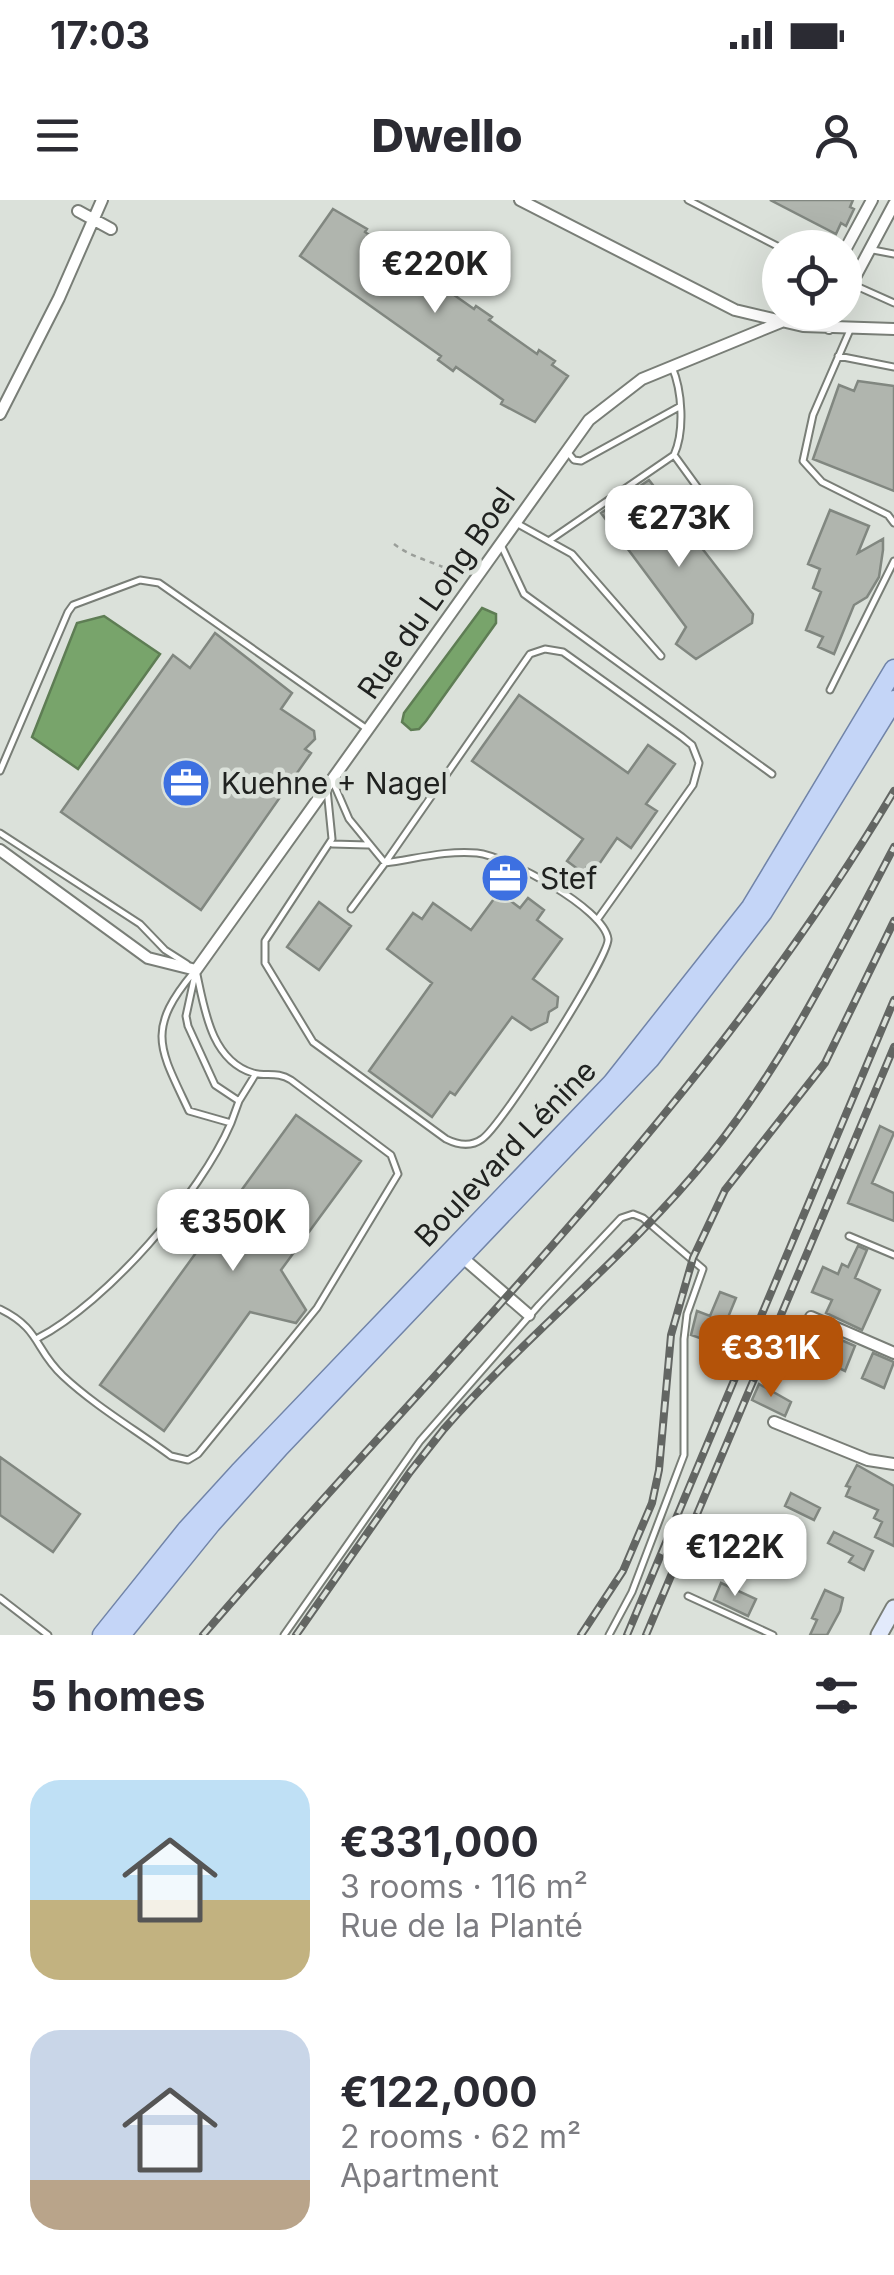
<!DOCTYPE html>
<html lang="en">
<head>
<meta charset="utf-8">
<style>
	body { margin:0; font-family:Inter,sans-serif; background:#f7f7f7; color:#2b2b33; height:100vh; display:flex; flex-direction:column; font-size:38px; white-space:nowrap }
	* { box-sizing:border-box; margin:0 }
	p { font-size:32px; color:#7c7c81 }
	.icon { flex:none; width:55px; height:55px; fill:none; stroke:currentColor; stroke-width:2; stroke-linecap:round; stroke-linejoin:round }
	.map { position:relative; height:1435px; overflow:hidden }
	.details { display:flex; flex-direction:column; background:#fff; flex:1 }
	.details>* { flex:none }
	.fabs { position:absolute; left:762px; top:30px; display:grid; gap:20px }
	.fabs a { display:grid; place-items:center; width:100px; height:100px; border-radius:50%; background:#fff; box-shadow:0 10px 40px #0002; font-size:50px }
	.price { position:absolute; translate:-50% -85px; padding:0 22px; border-radius:20px; background:#fff; color:#222; font-size:32px; line-height:65px; filter:drop-shadow(0 2px 5px #0008) }
	.price::after { content:''; position:absolute; left:50%; top:60px; width:30px; height:22px; margin-left:-15px; background:inherit; clip-path:polygon(0 0,100% 0,50% 100%) }
	.price.current { background:#b45309; color:#fff }
	ul { padding:0; list-style:none }
	li { display:flex; align-items:center; gap:30px; height:250px; padding:0 30px }
	li span { display:grid; place-items:center; flex:none; width:280px; height:200px; border-radius:30px; color:#555 }
	li>.icon { margin-inline-start:auto }
	span .icon { width:120px; height:120px; fill:#fffc; stroke-width:1 }
	li b { font-size:42px }
	h2 { display:flex; justify-content:space-between; align-items:center; height:120px; padding:0 30px; font-size:42px }
	.status { display:flex; justify-content:space-between; align-items:center; height:70px; padding:0 50px; background:#fff; direction:ltr }
	.status svg { height:28px; fill:currentColor }
	header { display:flex; justify-content:space-between; align-items:center; height:130px; padding:0 30px; background:#fff; font-size:45px; font-weight:800 }
	.map>svg:first-child { display:block }
	.water { fill:#78a46b; stroke:#5e7d54; stroke-width:2.5 }
	.building { fill:#b0b5ae; stroke:#818780; stroke-width:2.5 }
	.lines { fill:none; stroke-linecap:round; stroke-linejoin:round }
	.lane-casing { stroke:#797e77; stroke-width:9 }
	.street-casing { stroke:#797e77; stroke-width:14 }
	.secondary-casing { stroke:#797e77; stroke-width:19 }
	.primary-casing { stroke:#7184a8; stroke-width:21 }
	.path { stroke:#9a9e99; stroke-width:2.5; stroke-dasharray:5 5; stroke-linecap:butt }
	.lane { stroke:#fff; stroke-width:5 }
	.street { stroke:#fff; stroke-width:10 }
	.secondary { stroke:#e2eafb; stroke-width:15 }
	.primary { stroke:#c4d5f7; stroke-width:18 }
	.rail-casing { stroke:#636663; stroke-width:8 }
	.rail { stroke:#dbe1da; stroke-width:4; stroke-dasharray:11; stroke-linecap:butt }
	.labels { text-anchor:middle; dominant-baseline:central; stroke-width:9; stroke-linejoin:round; paint-order:stroke }
	.street-label { font-size:30px; fill:#202220; stroke:#dbe1da }
	.poi-label { font-size:30px; fill:#202220; stroke:#dbe1da; text-anchor:start }
</style>
</head>
<body>
<div class="status"><b>17:03</b><svg viewBox="0 0 49 12"><path d="M0 12V9h3v3zM5 12V6h3v6zM10 12V3h3v9zM15 12V0h3v12zM26 1h20v11H26zM47 4h2v5h-2z"/></svg></div>
<header><svg class="icon" aria-label="menu" viewBox="0 0 24 24"><path d="M4 6h16M4 12h16M4 18h16"/></svg>Dwello<svg class="icon" aria-label="person" viewBox="0 0 24 24"><circle cx="12" cy="8" r="4"/><path d="M4 21q1-7 8-7t8 7"/></svg></header>
<div class="map">
<svg width="894" height="1435" viewBox="0 0 894 1435">
	<rect width="100%" height="100%" fill="#dbe1da"/>
	<path class="water" d="M 482,408 L 496,414 L 496,423 L 426,521 L 419,529 L 411,530 L 402,522 L 404,513 Z
		M 104,416 L 160,454 L 78,569 L 32,537 L 77,423 Z"/>
	<path class="building" d="M 770,0 L 853,0 L 850,7 L 854,9 L 846,26 L 841,23 L 836,34 Z
		M 333,9 L 367,29 L 365,32 L 412,65 L 414,62 L 429,73 L 427,76 L 474,109 L 476,106 L 492,117 L 489,120 L 537,154 L 539,150 L 555,161 L 552,165 L 568,176 L 535,222 L 501,204 L 503,200 L 456,167 L 453,171 L 438,160 L 441,156 L 300,56 Z
		M 858,181 L 894,186 L 894,291 L 813,259 L 839,185 L 854,191 Z
		M 649,280 L 753,414 L 752,423 L 696,459 L 676,444 L 686,427 L 601,313 Z
		M 830,310 L 869,326 L 858,353 L 883,339 L 883,350 L 879,377 L 867,397 L 854,405 L 834,454 L 818,447 L 823,437 L 806,430 L 821,392 L 813,388 L 820,369 L 808,364 Z
		M 215,433 L 292,493 L 281,509 L 314,531 L 315,539 L 305,549 L 311,553 L 201,710 L 61,612 L 173,455 L 190,468 Z
		M 519,495 L 628,573 L 648,545 L 675,564 L 646,604 L 657,611 L 631,648 L 617,638 L 593,673 L 586,668 L 583,673 L 567,661 L 583,639 L 472,561 Z
		M 499,692 L 520,708 L 528,698 L 544,710 L 537,720 L 562,739 L 533,779 L 558,797 L 557,807 L 549,812 L 547,822 L 531,830 L 512,817 L 455,895 L 450,892 L 432,917 L 369,871 L 432,783 L 387,749 L 413,713 L 422,719 L 433,703 L 471,730 Z
		M 319,702 L 351,726 L 319,770 L 287,747 Z
		M 296,915 L 361,961 L 281,1070 L 306,1110 L 296,1123 L 250,1112 L 164,1231 L 100,1185 Z
		M 880,926 L 894,933 L 872,983 L 894,993 L 894,1021 L 848,1003 Z
		M 858,1046 L 867,1050 L 855,1078 L 880,1090 L 862,1130 L 826,1113 L 832,1100 L 812,1092 L 823,1067 L 838,1074 L 842,1064 L 848,1067 Z
		M 720,1092 L 736,1098 L 717,1144 L 691,1135 L 697,1111 L 710,1116 Z
		M 801,1129 L 828,1141 L 830,1135 L 855,1146 L 845,1171 L 793,1146 Z
		M 873,1153 L 894,1162 L 884,1188 L 862,1178 Z
		M 759,1184 L 791,1202 L 785,1216 L 752,1200 Z
		M 0,1257 L 80,1314 L 53,1352 L 0,1315 Z
		M 857,1265 L 894,1286 L 894,1346 L 875,1337 L 882,1322 L 874,1318 L 878,1310 L 846,1296 L 850,1287 L 846,1286 Z
		M 791,1293 L 820,1308 L 814,1320 L 785,1306 Z
		M 834,1332 L 873,1351 L 864,1370 L 849,1362 L 853,1356 L 828,1343 Z
		M 721,1383 L 756,1399 L 748,1416 L 714,1400 Z
		M 825,1390 L 843,1398 L 840,1411 L 827,1435 L 810,1435 L 817,1420 L 812,1418 Z"/>
	<g class="lines">
		<g class="lane-casing">
			<path id="lane" d="M 688,0 L 781,48
				M 873,50 L 894,54
				M 854,85 L 894,103
				M 850,130 L 813,215 L 803,261 L 822,282 L 888,315 L 894,323
				M 838,156 L 894,167
				M 672,167 C 682,190 685,231 674,255 L 711,306
				M 566,250 L 574,260 L 581,261 L 679,207
				M 518,324 L 572,354 L 661,456
				M 550,340 L 674,255
				M 502,347 L 524,394 L 772,574
				M 830,490 L 894,361
				M 0,571 L 68,412 L 73,405 L 140,380 L 159,383 L 367,529
				M 333,582 L 349,619 L 385,663 L 530,454 L 545,449 L 563,452 L 682,537 L 692,545 L 699,563 L 693,585 L 597,720
				M 327,589 L 332,639 L 265,741 L 265,763 L 313,842 L 446,939 C 458,945 471,947 482,939 C 501,927 610,756 608,739 C 604,708 506,656 477,653 C 447,650 415,659 385,663 L 351,709
				M 0,633 L 140,724 L 165,750 L 187,764
				M 332,644 L 368,645
				M 193,773 C 145,831 160,849 189,911 L 231,923 L 239,901 L 255,875
				M 849,1036 L 894,1055
				M 0,1109 C 41,1129 34,1149 63,1176 C 95,1206 136,1230 171,1256 L 188,1260 L 198,1254 L 317,1108 L 398,974 L 391,955 L 291,880 C 277,871 266,877 253,873 C 210,860 204,806 196,770 L 186,816 L 188,826 L 215,885 L 239,901
				M 38,1138 C 107,1102 200,995 231,923
				M 688,1396 L 773,1435
				M 0,1398 L 48,1435
				M 284,1435 L 420,1241 L 539,1105 L 621,1018 L 633,1014 L 643,1018 L 703,1069 L 687,1114 L 684,1139 L 684,1255 L 632,1392 L 609,1435"/>
		</g>
		<g class="street-casing">
			<path id="street" d="M 520,0 L 735,110 L 803,126 L 894,129
				M 78,11 L 111,29
				M 845,50 L 872,0
				M 845,96 L 894,4
				M 803,126 L 811,112
				M 829,128 L 837,112
				M 0,214 L 59,98 L 102,0
				M 0,650 L 148,758 L 196,770 L 589,220 L 642,179 L 781,122
				M 463,1058 L 529,1115
				M 811,1117 L 894,1153
				M 774,1222 L 868,1260 L 894,1264"/>
		</g>
		<g class="secondary-casing">
			<path id="secondary" d="M 879,1435 L 894,1408"/>
		</g>
		<g class="primary-casing">
			<path id="primary" d="M 102,1435 L 187,1329 L 239,1272 L 612,883 L 751,707 L 894,469
				M 121,1435 L 211,1324 L 280,1247 L 650,859 L 763,712 L 894,500"/>
		</g>
		<path class="path" d="M 394,344 C 416,361 441,362 463,378"/>
		<use href="#lane" class="lane"/>
		<use href="#street" class="street"/>
		<use href="#secondary" class="secondary"/>
		<use href="#primary" class="primary"/>
		<g class="rail-casing">
			<path id="rail" d="M 203,1435 C 443,1156 705,910 894,591
				M 296,1435 L 410,1272 L 444,1229 C 528,1133 630,1054 710,955 C 786,861 838,753 894,647
				M 581,1435 L 623,1371 L 652,1303 L 659,1270 L 671,1135 L 693,1058 L 725,990 L 825,863 L 894,721
				M 627,1435 L 894,800
				M 646,1435 L 894,847"/>
		</g>
		<use href="#rail" class="rail"/>
	</g>
	<defs>
		<g id="office-disc" transform="scale(2.5)"><circle r="9.5" fill="#3d70e1" stroke="#dbe1da"/><path d="M-6-3h4V-5.5h4V-3h4V5H-6ZM-1-4.5V-3h2v-1.5ZM-6 0V1H6V0Z" fill="#fff"/></g>
	</defs>
	<g fill-rule="evenodd">
		<use href="#office-disc" x="186" y="583"/>
		<use href="#office-disc" x="505" y="678"/>
	</g>
	<g class="labels">
		<g class="street-label">
			<text transform="translate(436 393) rotate(-55)">Rue du Long Boel</text>
			<text transform="translate(505 953) rotate(-46)">Boulevard Lénine</text>
		</g>
		<g class="poi-label">
			<text x="221" y="583">Kuehne + Nagel</text>
			<text x="540" y="678">Stef</text>
		</g>
	</g>
</svg>
<div class="fabs">
<a><svg class="icon" aria-label="locate" viewBox="0 0 24 24"><circle cx="12" cy="12" r="6"/><path d="M12 2v4M12 18v4M2 12h4M18 12h4"/></svg></a>
</div>
<b class="price" style="left:435px;top:116px">€220K</b>
<b class="price" style="left:679px;top:370px">€273K</b>
<b class="price" style="left:233px;top:1074px">€350K</b>
<b class="price current" style="left:771px;top:1200px">€331K</b>
<b class="price" style="left:735px;top:1399px">€122K</b>
</div>
<section class="details">
<h2>5 homes<svg class="icon" aria-label="filters" viewBox="0 0 24 24"><path d="M4 7h16M4 17h16"/><circle cx="9" cy="7" r="2"/><circle cx="15" cy="17" r="2"/></svg></h2>
<ul>
<li><span style="background:linear-gradient(#bfe0f5 60%,#c2b280 0)"><svg class="icon" aria-label="home" viewBox="0 0 24 24"><path d="M3 11l9-7 9 7M6 9v11h12V9"/></svg></span><div><b>€331,000</b><p>3 rooms · 116 m²</p><p>Rue de la Planté</p></div></li>
<li><span style="background:linear-gradient(#c9d6e8 75%,#b9a48a 0)"><svg class="icon" aria-label="home" viewBox="0 0 24 24"><path d="M3 11l9-7 9 7M6 9v11h12V9"/></svg></span><div><b>€122,000</b><p>2 rooms · 62 m²</p><p>Apartment</p></div></li>
</ul>
</section>
</body>
</html>
